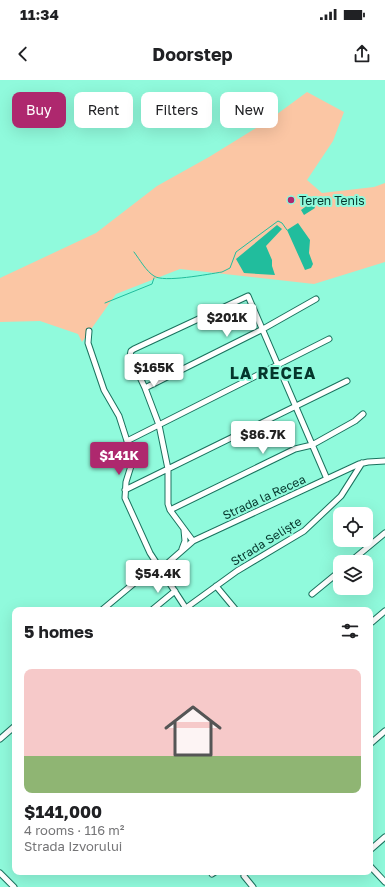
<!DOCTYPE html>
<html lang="en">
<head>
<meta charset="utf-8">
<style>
	body { margin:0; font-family:"Golos Text",sans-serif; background:#f2f2f2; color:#202124; height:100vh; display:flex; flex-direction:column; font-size:15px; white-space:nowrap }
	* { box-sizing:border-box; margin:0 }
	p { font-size:13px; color:#757577 }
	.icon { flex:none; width:22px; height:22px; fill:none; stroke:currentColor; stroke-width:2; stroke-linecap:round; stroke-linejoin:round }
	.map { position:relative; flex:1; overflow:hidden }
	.sheet { position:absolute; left:12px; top:527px; width:361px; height:268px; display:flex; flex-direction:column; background:#fff; border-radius:8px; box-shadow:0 4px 16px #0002 }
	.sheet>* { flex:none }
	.banner { position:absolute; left:12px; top:12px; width:361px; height:36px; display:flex; gap:8px }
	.fabs { position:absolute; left:333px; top:427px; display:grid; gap:8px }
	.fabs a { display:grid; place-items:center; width:40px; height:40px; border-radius:8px; background:#fff; box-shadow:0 4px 16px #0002; font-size:20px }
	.price { position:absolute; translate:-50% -34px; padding:0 9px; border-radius:4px; background:#fff; color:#222; font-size:13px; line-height:26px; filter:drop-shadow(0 1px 2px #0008) }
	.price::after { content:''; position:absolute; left:50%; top:24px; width:12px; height:9px; margin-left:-6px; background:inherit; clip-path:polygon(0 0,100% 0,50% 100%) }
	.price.current { background:#ae286e; color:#fff }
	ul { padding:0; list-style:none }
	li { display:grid; align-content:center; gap:8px; height:212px; padding:0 12px }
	li span { display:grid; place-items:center; height:124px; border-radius:8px; color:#555 }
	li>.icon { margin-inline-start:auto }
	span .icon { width:72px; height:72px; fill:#fffc; stroke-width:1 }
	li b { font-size:17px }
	h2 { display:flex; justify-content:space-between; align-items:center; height:48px; padding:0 12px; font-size:17px }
	.pill { padding:0 14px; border-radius:8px; background:#fff; box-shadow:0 4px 16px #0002; font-size:14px; line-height:36px }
	.pill.current { background:#ae286e; color:#fff }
	.status { display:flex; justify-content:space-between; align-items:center; height:28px; padding:0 20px; background:#fff; direction:ltr }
	.status svg { height:11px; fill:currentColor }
	header { display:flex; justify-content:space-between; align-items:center; height:52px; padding:0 12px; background:#fff; font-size:18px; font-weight:700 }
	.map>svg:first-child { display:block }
	.green { fill:#fbc6a4 }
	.water { fill:#21bd9d }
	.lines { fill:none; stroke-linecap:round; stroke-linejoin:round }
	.stream { stroke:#21bd9d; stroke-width:1 }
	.minor-casing { stroke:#1a725e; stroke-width:7 }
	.minor { stroke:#fff; stroke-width:5 }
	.poi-dot { fill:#ae286e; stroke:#90fadc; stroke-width:1.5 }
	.labels { text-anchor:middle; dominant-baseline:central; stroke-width:4; stroke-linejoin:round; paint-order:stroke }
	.poi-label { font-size:12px; fill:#05362c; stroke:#90fadc; text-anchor:start }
	.street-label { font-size:12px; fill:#05362c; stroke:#90fadc }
	.district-label { font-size:16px; font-weight:bold; letter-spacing:1px; fill:#05362c; stroke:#90fadc }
</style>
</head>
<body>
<div class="status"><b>11:34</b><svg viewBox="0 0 49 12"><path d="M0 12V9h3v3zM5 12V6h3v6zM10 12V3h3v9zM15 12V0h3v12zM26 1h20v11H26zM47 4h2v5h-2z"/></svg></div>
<header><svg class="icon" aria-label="back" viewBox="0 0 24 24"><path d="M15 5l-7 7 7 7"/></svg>Doorstep<svg class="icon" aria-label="share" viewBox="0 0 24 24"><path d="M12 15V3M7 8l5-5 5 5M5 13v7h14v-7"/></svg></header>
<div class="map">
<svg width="385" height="807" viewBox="0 0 385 807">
	<rect width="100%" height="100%" fill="#90fadc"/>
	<path class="green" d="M 307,12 L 344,32 L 333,61 L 307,100 L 322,113 L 374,107 L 385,103 L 385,182 L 314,204 L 180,189 L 116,214 L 82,262 L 78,254 L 40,241 L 0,242 L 0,198 L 96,153 L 157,106 L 209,77 L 269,40 Z"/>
	<path class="water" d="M 312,122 L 315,128 L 304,135 L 301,130 Z
		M 298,143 L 310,160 L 309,173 L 313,184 L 311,188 L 305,190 L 287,150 Z
		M 277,145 L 282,149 L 266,166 L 272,180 L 272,186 L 275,195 L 244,193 L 236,179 Z"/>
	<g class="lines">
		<path class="stream" d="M 134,172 C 140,180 146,191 154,196 C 163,203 209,194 222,192 L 230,188 L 236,172 L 278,141 L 282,143 L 287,150
			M 105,223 L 152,204 L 154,198"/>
		<g class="minor-casing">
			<path id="minor" d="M 89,251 L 88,263 L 104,310 L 119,336 L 127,361 L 131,386 L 126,402 L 125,418 L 150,473 L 187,530
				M 145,308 L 263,249 L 316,219
				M 127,361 L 329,259
				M 125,410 L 347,301
				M 170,430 L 295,369 L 312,365 L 355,341 L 363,334
				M 193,461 L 170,430 L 168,424 L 168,389 L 159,345 L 145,308 L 130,276 L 131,271 L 134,269 L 248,216 L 327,399
				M 182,469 L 185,461 L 184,450
				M 350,482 L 385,453
				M 161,489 L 193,461 L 359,384 L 368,382 L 385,381
				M 216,506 L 236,530
				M 312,514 L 340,491
				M 186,528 L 237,491 L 304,451 L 341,416 L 362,383
				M 102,530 L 157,484
				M 152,530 L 175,511
				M 372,542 L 385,531
				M 0,659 L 15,646
				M 370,664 L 385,651
				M 370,770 L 385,757
				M 370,786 L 385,802
				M 0,793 L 14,807
				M 212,794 L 215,792
				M 244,796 L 253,807"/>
		</g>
		<use href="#minor" class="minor"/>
	</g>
	<circle class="poi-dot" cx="291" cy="120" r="4"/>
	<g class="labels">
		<g class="poi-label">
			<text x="299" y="120">Teren Tenis</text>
		</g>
		<g class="street-label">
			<text transform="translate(264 417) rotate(-25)">Strada la Recea</text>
			<text transform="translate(266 461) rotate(-32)">Strada Seliște</text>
		</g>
		<g class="district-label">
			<text x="273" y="293">LA RECEA</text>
		</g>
	</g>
</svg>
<div class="fabs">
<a><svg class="icon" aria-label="locate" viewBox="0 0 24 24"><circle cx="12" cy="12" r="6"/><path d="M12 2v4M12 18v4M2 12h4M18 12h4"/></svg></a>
<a><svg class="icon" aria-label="layers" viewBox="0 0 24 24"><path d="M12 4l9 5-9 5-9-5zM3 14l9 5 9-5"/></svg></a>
</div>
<b class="price" style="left:227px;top:258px">$201K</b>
<b class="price" style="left:154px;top:308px">$165K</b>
<b class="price" style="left:263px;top:375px">$86.7K</b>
<b class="price current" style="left:119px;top:396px">$141K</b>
<b class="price" style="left:158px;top:514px">$54.4K</b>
<div class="banner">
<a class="pill current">Buy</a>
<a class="pill">Rent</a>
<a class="pill">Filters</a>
<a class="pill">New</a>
</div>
<section class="sheet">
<h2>5 homes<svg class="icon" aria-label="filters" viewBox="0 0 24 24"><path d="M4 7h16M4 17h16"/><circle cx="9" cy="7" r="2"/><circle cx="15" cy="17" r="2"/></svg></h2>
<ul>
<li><span style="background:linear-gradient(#f6c9c9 70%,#8fb573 0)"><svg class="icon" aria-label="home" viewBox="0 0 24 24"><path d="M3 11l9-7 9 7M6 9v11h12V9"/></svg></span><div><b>$141,000</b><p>4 rooms · 116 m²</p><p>Strada Izvorului</p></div></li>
</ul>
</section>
</div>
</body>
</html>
